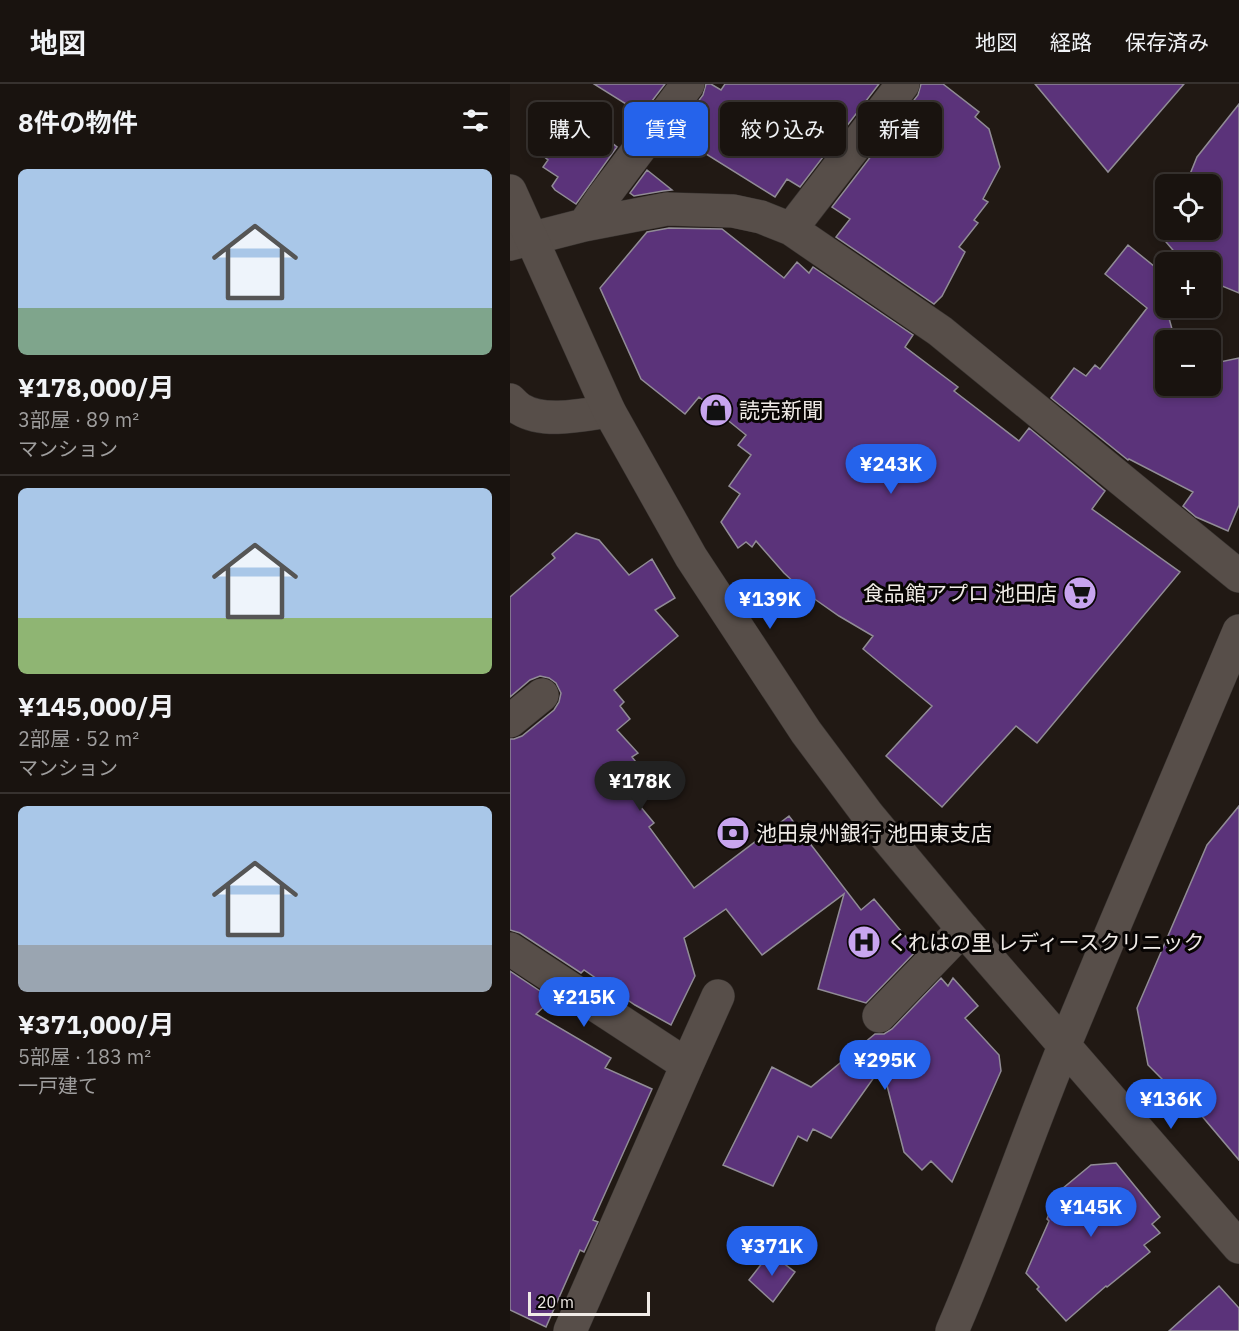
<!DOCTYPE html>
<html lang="ja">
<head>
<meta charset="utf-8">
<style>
	body { margin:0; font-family:"IBM Plex Sans","Noto Sans JP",sans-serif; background:#26201d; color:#f1f3f6; height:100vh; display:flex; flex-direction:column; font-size:22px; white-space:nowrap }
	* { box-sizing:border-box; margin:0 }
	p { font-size:20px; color:#9f9e9e }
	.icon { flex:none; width:33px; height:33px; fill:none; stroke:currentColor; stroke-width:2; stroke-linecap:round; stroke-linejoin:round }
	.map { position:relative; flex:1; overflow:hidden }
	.drawer { display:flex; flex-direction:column; background:#19130f; width:510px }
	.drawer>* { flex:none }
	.top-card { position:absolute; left:18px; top:18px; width:570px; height:54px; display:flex; gap:12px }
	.tools { position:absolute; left:645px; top:90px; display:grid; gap:12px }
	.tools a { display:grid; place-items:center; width:66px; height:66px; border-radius:9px; background:#19130f; box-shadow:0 3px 9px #0003,0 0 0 2px #37322f; font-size:30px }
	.scale { position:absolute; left:18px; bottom:15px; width:122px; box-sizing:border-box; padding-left:6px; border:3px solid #f0ebe7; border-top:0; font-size:16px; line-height:21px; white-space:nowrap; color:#f0ebe7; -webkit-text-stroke:4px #080504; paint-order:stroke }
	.price { position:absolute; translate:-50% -51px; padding:0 14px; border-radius:21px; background:#2563eb; color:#fff; font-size:20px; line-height:39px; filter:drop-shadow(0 2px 3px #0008) }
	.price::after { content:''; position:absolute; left:50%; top:36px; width:18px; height:14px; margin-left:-9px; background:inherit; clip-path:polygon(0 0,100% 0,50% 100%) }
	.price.selected { background:#222; color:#fff }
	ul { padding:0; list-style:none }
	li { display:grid; align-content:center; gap:12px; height:318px; padding:0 18px }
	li+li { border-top:2px solid #37322f }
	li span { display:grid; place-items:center; height:186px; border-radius:9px; color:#555 }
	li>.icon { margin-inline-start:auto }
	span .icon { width:108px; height:108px; fill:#fffc; stroke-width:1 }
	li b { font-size:26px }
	h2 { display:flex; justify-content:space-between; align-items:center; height:72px; padding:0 18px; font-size:26px }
	.chip { padding:0 21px; border-radius:9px; background:#19130f; box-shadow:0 3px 9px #0003,0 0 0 2px #37322f; font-size:21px; line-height:54px }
	.chip.selected { background:#2563eb; color:#fff }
	header { display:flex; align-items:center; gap:36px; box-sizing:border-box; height:84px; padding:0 30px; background:#19130f; border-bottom:2px solid #37322f }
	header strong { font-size:28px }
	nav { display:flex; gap:33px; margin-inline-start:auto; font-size:21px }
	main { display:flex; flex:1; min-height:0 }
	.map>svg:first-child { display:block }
	.building { fill:#5b337a; stroke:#918c96; stroke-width:1.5 }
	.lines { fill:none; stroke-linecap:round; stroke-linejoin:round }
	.minor-casing { stroke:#383330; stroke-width:34 }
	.tertiary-casing { stroke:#383330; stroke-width:34 }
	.minor { stroke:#574e49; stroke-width:33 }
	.tertiary { stroke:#574e49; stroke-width:33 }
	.labels { text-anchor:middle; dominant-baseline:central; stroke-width:6; stroke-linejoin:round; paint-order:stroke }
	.poi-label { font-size:21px; fill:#f0ebe7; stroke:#080504; text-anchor:start }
</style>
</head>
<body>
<header>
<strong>地図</strong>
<nav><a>地図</a><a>経路</a><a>保存済み</a></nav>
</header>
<main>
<section class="drawer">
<h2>8件の物件<svg class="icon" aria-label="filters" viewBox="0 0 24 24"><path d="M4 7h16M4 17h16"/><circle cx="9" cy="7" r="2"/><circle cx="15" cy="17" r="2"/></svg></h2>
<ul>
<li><span style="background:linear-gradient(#a9c7e8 75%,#7fa58c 0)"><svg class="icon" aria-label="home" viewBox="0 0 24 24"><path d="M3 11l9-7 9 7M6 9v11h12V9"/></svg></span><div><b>¥178,000/月</b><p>3部屋 · 89 m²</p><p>マンション</p></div></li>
<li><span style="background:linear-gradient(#a9c7e8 70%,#8fb573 0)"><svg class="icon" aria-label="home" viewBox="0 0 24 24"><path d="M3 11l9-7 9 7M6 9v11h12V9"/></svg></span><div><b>¥145,000/月</b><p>2部屋 · 52 m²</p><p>マンション</p></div></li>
<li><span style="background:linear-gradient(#a9c7e8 75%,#9aa5b1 0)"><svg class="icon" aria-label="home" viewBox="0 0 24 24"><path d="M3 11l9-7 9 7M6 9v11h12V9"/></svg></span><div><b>¥371,000/月</b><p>5部屋 · 183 m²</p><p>一戸建て</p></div></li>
</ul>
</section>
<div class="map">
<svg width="729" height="1247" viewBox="0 0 729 1247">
	<rect width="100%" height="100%" fill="#211914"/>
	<path class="building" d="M 84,0 L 155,0 L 132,30 Z
		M 196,0 L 201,0 L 211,6 L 215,0 L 369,0 L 290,103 L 277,95 L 265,113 L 164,50 L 193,11 Z
		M 411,0 L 433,0 L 469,28 L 465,33 L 479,45 L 490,83 L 473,115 L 478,118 L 464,136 L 468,139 L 449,163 L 455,168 L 432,212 L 424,220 L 326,153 L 340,135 L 322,123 L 408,11 Z
		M 525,0 L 674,0 L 598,88 Z
		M 729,20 L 729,209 L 700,197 L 700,178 L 673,178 L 651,152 L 656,146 L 700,146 L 700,100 L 676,100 L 687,73 Z
		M 64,29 L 107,63 L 66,120 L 45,106 L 42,102 L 48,93 L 33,83 L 38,76 L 32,71 Z
		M 137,86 L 162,106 L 153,107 L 124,112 L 120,109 Z
		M 159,144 L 212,145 L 274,194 L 287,178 L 299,189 L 303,183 L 403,251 L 395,263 L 448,303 L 444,307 L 509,357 L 519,344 L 595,407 L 582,425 L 670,488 L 527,659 L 506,642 L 432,723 L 376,672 L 422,622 L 353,565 L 363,552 L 329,532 L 306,516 L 288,502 L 274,489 L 246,457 L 242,463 L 236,458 L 228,464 L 211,438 L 230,410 L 219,402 L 241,371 L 228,361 L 236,351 L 189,313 L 175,330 L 131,295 L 90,204 L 137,148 Z
		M 618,161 L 645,183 L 665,256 L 656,256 L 656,302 L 700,302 L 700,280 L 729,274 L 729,421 L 718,447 L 686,433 L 673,422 L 683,408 L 619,375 L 618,376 L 541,314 L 564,284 L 576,292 L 585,281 L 590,285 L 637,224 L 595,190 Z
		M 66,449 L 89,456 L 119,491 L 142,475 L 165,514 L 145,526 L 168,552 L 104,606 L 114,618 L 110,622 L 120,635 L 107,646 L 128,669 L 122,673 L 129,682 L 121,689 L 131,702 L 120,710 L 144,739 L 139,743 L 184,804 L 279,732 L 351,826 L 364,815 L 407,866 L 356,919 L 308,905 L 334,810 L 252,871 L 216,825 L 174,854 L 185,892 L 161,941 L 125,921 L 74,886 L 71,889 L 10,849 L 0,846 L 0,655 L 4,655 L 12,652 L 44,626 L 49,618 L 51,609 L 46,599 L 39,594 L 30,592 L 20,596 L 0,613 L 0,513 L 45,474 L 42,470 Z
		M 729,722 L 729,1076 L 664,999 L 659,1002 L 638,981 L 627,924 L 697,761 Z
		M 0,887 L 42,915 L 26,930 L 101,974 L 95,984 L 142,1005 L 83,1136 L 88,1138 L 74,1168 L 70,1166 L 36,1243 L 0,1226 Z
		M 431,894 L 438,902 L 443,894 L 468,922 L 455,934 L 489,971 L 491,987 L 442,1098 L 421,1077 L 412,1086 L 394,1068 L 372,982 L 321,1054 L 303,1045 L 297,1057 L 288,1052 L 263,1102 L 213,1081 L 262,983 L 301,1003 L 365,950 L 374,950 L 382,945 Z
		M 606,1079 L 650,1133 L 642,1140 L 650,1149 L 634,1161 L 640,1168 L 597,1203 L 596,1202 L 556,1237 L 527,1205 L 529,1203 L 516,1189 L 539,1137 L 537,1135 L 546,1110 L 581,1081 Z
		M 260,1169 L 285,1188 L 263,1218 L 239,1196 Z
		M 709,1202 L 729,1224 L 729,1247 L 659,1247 Z"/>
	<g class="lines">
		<g class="minor-casing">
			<path id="minor" d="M 74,141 L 91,116 L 178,0
				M 281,145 L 393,0
				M 0,160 L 74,141 L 157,125 L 223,127 L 251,133 L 281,145 L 430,247 L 729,492
				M 0,316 C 3,319 7,323 10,325 C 34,340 73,331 99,327
				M 0,637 L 32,611
				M 0,865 L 177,981
				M 369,932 L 453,845
				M 60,1247 L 177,981 L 208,912"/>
		</g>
		<g class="tertiary-casing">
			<path id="tertiary" d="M 0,107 L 99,327 L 181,473 L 296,648 L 358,731 L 453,845 L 729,1163
				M 442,1247 C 483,1153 516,1055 555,960 C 612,822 671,685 729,547"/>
		</g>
		<use href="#minor" class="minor"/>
		<use href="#tertiary" class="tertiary"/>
	</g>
	<defs>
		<g id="shop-disc" transform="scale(1.725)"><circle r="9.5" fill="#c8a5ef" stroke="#080504"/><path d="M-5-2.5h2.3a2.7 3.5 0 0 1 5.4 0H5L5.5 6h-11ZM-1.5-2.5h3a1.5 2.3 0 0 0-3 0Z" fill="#111"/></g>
		<g id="supermarket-disc" transform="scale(1.725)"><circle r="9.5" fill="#c8a5ef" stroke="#080504"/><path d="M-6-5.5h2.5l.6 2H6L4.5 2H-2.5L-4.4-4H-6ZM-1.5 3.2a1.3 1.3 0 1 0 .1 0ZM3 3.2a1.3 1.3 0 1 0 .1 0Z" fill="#111"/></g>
		<g id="bank-disc" transform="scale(1.725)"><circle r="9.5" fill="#c8a5ef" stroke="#080504"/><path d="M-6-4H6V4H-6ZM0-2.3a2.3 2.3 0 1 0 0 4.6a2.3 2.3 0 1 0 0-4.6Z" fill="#111"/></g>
		<g id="hospital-disc" transform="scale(1.725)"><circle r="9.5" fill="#c8a5ef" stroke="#080504"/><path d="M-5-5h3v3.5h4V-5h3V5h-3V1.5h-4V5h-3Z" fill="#111"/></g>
	</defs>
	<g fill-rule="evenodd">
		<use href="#shop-disc" x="206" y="326"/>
		<use href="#supermarket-disc" x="570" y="509"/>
		<use href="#bank-disc" x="223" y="749"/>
		<use href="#hospital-disc" x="354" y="858"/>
	</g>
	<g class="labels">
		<g class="poi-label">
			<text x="229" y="326">読売新聞</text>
			<text x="547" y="509" text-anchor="end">食品館アプロ 池田店</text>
			<text x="246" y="749">池田泉州銀行 池田東支店</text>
			<text x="377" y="858">くれはの里 レディースクリニック</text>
		</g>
	</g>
</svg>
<div class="tools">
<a><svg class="icon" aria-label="locate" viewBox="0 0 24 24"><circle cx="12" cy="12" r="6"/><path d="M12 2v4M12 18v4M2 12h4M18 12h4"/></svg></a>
<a>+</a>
<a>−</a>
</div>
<div class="scale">20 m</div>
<b class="price" style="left:381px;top:411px">¥243K</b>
<b class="price" style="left:260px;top:546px">¥139K</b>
<b class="price selected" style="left:130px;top:728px">¥178K</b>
<b class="price" style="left:74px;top:944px">¥215K</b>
<b class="price" style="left:375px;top:1007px">¥295K</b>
<b class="price" style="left:661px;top:1046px">¥136K</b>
<b class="price" style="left:581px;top:1154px">¥145K</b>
<b class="price" style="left:262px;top:1193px">¥371K</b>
<div class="top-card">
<a class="chip">購入</a>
<a class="chip selected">賃貸</a>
<a class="chip">絞り込み</a>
<a class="chip">新着</a>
</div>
</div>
</main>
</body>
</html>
